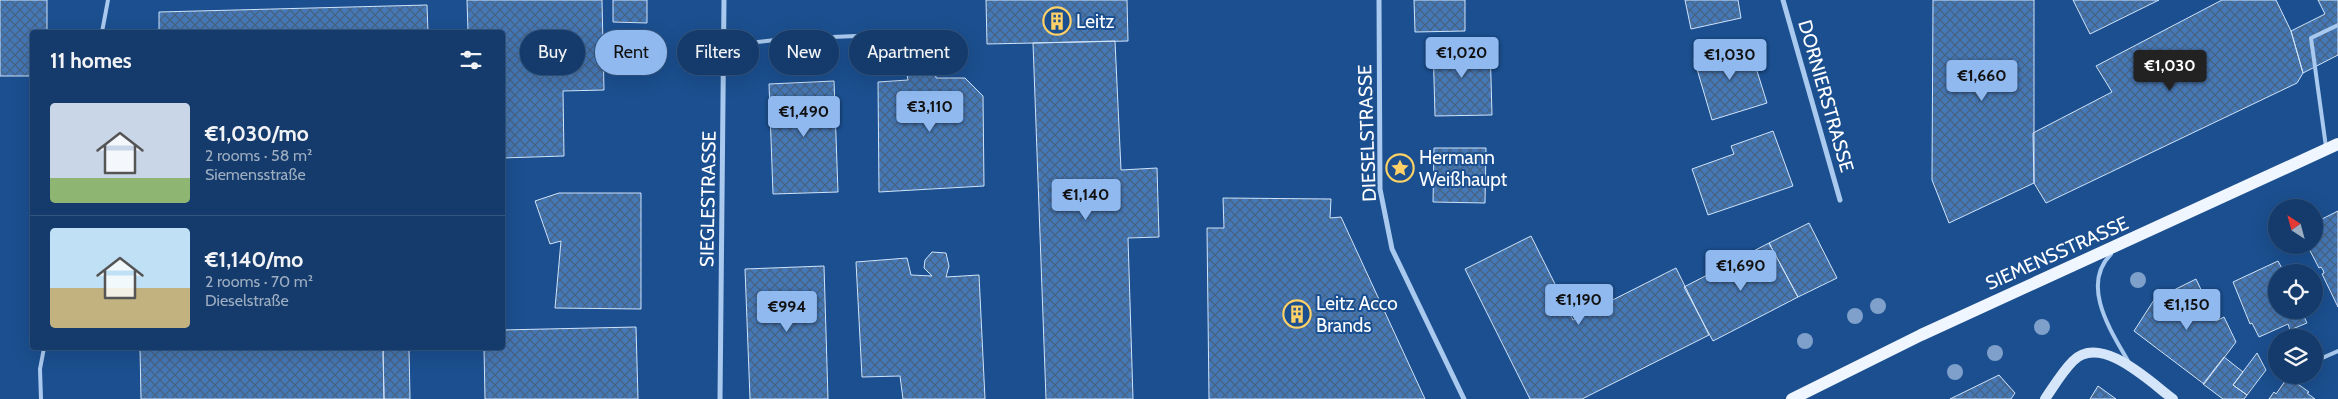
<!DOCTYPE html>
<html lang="en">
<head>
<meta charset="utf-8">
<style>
	body { margin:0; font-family:Cabin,sans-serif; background:#1d4271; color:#f1f3f6; height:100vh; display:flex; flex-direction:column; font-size:19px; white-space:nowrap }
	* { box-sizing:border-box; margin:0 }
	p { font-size:16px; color:#9dadc1 }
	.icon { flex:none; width:28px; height:28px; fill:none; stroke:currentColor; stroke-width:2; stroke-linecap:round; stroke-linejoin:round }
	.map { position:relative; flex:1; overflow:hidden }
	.drawer { position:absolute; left:30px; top:30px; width:475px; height:320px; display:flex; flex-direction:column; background:#143b6b; border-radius:5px; box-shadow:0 5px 20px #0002,0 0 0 1px #33557e }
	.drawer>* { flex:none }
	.top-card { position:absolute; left:520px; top:30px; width:475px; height:45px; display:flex; gap:10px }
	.needle { width:32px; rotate:324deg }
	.fabs { position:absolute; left:2268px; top:199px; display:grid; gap:10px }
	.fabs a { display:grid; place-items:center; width:55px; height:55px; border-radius:50%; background:#143b6b; box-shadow:0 5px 20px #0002,0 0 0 1px #33557e; font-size:25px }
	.price { position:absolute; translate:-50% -42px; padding:0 11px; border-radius:5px; background:#90b9f0; color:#111; font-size:16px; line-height:32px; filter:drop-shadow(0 1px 2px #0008) }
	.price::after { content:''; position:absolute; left:50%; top:30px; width:15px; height:11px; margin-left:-8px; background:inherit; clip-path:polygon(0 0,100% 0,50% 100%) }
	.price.current { background:#222; color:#fff }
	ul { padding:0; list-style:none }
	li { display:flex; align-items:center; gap:15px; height:125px; padding:0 20px }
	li+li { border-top:1px solid #33557e }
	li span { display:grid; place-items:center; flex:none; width:140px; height:100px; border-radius:5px; color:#555 }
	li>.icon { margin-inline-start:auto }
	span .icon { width:60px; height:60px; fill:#fffc; stroke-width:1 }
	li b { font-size:21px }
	h2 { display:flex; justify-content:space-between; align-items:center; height:60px; padding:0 20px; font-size:21px }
	.pill { padding:0 18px; border-radius:22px; background:#143b6b; box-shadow:0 5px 20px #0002,0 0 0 1px #33557e; font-size:18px; line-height:45px }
	.pill.current { background:#90b9f0; color:#111 }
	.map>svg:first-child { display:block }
	.building { fill:url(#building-cross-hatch); stroke:#cfe3fa }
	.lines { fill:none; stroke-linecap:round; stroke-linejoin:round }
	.lane { stroke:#a9c9ee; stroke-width:4 }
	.street { stroke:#a9c9ee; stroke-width:5 }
	.secondary { stroke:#d6e6fa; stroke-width:10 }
	.primary { stroke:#f0f6ff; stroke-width:12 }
	.tree { fill:#7ea0ca }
	.labels { text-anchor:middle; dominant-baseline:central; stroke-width:4; stroke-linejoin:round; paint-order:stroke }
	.poi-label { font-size:19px; fill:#fff; stroke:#1b4f8f; text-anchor:start }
	.street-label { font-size:19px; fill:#fff; stroke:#1b4f8f }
</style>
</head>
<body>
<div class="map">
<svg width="2338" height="399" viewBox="0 0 2338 399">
	<defs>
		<pattern id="building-cross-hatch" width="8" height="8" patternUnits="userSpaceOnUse" patternTransform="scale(1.25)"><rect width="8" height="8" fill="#4478b7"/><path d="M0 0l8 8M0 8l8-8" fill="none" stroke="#486282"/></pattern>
	</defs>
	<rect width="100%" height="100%" fill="#1b4f8f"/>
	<path class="building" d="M 0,0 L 47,0 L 47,32 L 32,32 L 32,76 L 0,76 Z
		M 467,0 L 602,0 L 604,90 L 563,91 L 564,156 L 502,158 L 502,32 L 468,32 Z
		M 613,0 L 647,0 L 647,23 L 613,22 Z
		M 986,0 L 1127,0 L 1128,41 L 987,44 Z
		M 1414,0 L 1465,0 L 1465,31 L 1415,32 Z
		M 1685,0 L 1738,0 L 1741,18 L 1691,29 Z
		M 1933,0 L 2034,0 L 2034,183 L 1949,223 L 1932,180 Z
		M 2073,0 L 2159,0 L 2090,34 Z
		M 2222,0 L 2276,0 L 2291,31 L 2303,73 L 2297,83 L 2046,203 L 2034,183 L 2033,133 L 2112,92 L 2096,66 Z
		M 2318,0 L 2338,0 L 2338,55 L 2303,73 L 2291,31 L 2325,14 Z
		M 427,5 L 428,32 L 159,32 L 159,12 Z
		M 1115,41 L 1121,170 L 1157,168 L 1159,237 L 1128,238 L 1133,399 L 1046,399 L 1033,43 Z
		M 1748,42 L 1767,103 L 1712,120 L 1694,59 Z
		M 1490,43 L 1492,115 L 1435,116 L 1433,44 Z
		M 935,68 L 936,78 L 965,78 L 983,96 L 984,186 L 879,192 L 878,82 L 908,80 L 906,70 Z
		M 834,81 L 838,192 L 773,194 L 769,84 Z
		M 1773,131 L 1793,186 L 1708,215 L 1692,169 L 1734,154 L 1731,146 Z
		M 1434,148 L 1486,148 L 1485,203 L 1433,202 Z
		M 559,193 L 641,193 L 641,309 L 555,308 L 561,241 L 550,244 L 535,201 Z
		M 1223,198 L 1331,199 L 1330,218 L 1341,217 L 1425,399 L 1209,399 L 1207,228 L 1224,228 Z
		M 2338,211 L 2338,307 L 2322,274 L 2324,273 L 2323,270 L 2321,267 L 2319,268 L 2307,245 L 2314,245 L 2314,223 Z
		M 1809,223 L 1837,278 L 1798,297 L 1769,243 Z
		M 1531,236 L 1573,320 L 1676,268 L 1709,335 L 1582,399 L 1530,399 L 1465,269 Z
		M 1769,243 L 1798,297 L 1713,341 L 1684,287 Z
		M 932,252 L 946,253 L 949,266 L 946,277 L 979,275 L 985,399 L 903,399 L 900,376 L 862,377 L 856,262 L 907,258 L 911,275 L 932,276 L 924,268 L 925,260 Z
		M 2278,261 L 2284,272 L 2276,272 L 2276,310 L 2301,310 L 2307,323 L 2290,330 L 2288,324 L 2259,337 L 2252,323 L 2250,324 L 2233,282 Z
		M 824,266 L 828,399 L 750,399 L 745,269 Z
		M 2196,279 L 2216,321 L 2224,317 L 2236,342 L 2204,384 L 2134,331 L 2154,300 Z
		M 636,327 L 638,399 L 485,399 L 484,348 L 502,348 L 502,330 Z
		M 140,348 L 383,348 L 384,399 L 141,399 Z
		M 383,348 L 409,348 L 410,399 L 384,399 Z
		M 2257,353 L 2266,370 L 2247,395 L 2233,385 Z
		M 2224,357 L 2243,372 L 2233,385 L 2247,395 L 2244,399 L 2223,399 L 2203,384 Z
		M 1999,375 L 2015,393 L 2011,399 L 1950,399 Z
		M 2288,377 L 2309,392 L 2307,393 L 2315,399 L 2269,399 L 2274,392 L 2276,394 Z
		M 2098,386 L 2116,399 L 2090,399 Z"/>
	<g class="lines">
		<path class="lane" d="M 102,32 L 108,0
			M 724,46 L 784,39 L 856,36
			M 2326,147 L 2311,38 L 2338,25
			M 2111,254 C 2080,285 2111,331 2128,361
			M 2320,359 L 2338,351
			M 41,399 L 40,369 L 44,348"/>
		<path class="street" d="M 1379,0 L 1380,189 L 1392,249 L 1464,399
			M 1783,0 L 1840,200
			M 720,399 L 724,0"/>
		<path class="secondary" d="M 2045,399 C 2054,386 2062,372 2073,361 C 2101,333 2150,382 2173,399"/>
		<path class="primary" d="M 1792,399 L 1921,335 L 2338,144"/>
	</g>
	<g class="tree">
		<circle cx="2138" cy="280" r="8"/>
		<circle cx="1878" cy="306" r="8"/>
		<circle cx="1855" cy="316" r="8"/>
		<circle cx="2042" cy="327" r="8"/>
		<circle cx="1805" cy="341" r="8"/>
		<circle cx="1995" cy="353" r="8"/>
		<circle cx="1955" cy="372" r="8"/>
	</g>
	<defs>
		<g id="building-ring" transform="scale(1.4375)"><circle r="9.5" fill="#1b4f8f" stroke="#ffd166" stroke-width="1.5"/><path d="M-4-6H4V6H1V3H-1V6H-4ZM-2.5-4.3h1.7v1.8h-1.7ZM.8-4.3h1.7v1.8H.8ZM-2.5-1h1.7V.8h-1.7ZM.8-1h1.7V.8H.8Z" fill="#ffd166"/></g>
		<g id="sight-ring" transform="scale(1.4375)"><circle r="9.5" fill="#1b4f8f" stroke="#ffd166" stroke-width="1.5"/><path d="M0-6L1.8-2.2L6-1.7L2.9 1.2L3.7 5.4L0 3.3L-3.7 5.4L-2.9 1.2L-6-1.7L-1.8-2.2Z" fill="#ffd166"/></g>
	</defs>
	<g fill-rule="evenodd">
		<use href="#building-ring" x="1057" y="21"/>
		<use href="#sight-ring" x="1400" y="168"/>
		<use href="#building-ring" x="1297" y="314"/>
	</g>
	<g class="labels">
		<g class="poi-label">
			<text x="1076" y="21">Leitz</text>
			<text x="1419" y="157">Hermann<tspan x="1419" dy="22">Weißhaupt</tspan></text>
			<text x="1316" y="303">Leitz Acco<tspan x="1316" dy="22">Brands</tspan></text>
		</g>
		<g class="street-label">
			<text transform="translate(1826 96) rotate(74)">DORNIERSTRASSE</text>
			<text transform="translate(1367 133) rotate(-92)">DIESELSTRASSE</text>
			<text transform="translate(708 199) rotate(-89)">SIEGLESTRASSE</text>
			<text transform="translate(2057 253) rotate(-24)">SIEMENSSTRASSE</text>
		</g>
	</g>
</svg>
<div class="fabs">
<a><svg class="needle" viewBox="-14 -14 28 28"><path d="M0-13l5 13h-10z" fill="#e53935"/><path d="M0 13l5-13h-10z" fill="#9dadc1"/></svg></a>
<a><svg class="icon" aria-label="locate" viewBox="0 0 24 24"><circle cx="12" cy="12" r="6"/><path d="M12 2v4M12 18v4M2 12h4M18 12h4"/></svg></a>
<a><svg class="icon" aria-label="layers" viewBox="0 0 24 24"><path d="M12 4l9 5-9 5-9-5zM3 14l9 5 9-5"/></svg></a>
</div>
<b class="price" style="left:1462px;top:79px">€1,020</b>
<b class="price" style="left:1730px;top:81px">€1,030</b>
<b class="price current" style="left:2170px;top:92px">€1,030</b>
<b class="price" style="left:1982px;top:102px">€1,660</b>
<b class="price" style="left:930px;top:133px">€3,110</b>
<b class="price" style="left:804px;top:138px">€1,490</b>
<b class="price" style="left:1086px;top:221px">€1,140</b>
<b class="price" style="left:1741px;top:292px">€1,690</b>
<b class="price" style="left:1579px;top:326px">€1,190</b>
<b class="price" style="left:2187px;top:331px">€1,150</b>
<b class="price" style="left:787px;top:333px">€994</b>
<div class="top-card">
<a class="pill">Buy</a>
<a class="pill current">Rent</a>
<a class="pill">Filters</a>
<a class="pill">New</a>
<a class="pill">Apartment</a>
</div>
<section class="drawer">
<h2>11 homes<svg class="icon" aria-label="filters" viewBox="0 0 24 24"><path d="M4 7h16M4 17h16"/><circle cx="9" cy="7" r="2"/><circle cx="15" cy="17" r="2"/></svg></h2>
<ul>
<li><span style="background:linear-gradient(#c9d6e8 75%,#8fb573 0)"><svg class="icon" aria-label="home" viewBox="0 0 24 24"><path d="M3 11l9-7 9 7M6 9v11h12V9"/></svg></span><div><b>€1,030/mo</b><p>2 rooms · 58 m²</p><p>Siemensstraße</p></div></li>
<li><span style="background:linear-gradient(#bfe0f5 60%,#c2b280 0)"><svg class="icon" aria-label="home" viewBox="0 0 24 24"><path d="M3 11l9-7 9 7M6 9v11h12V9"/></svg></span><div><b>€1,140/mo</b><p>2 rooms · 70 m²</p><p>Dieselstraße</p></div></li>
</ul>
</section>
</div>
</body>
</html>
